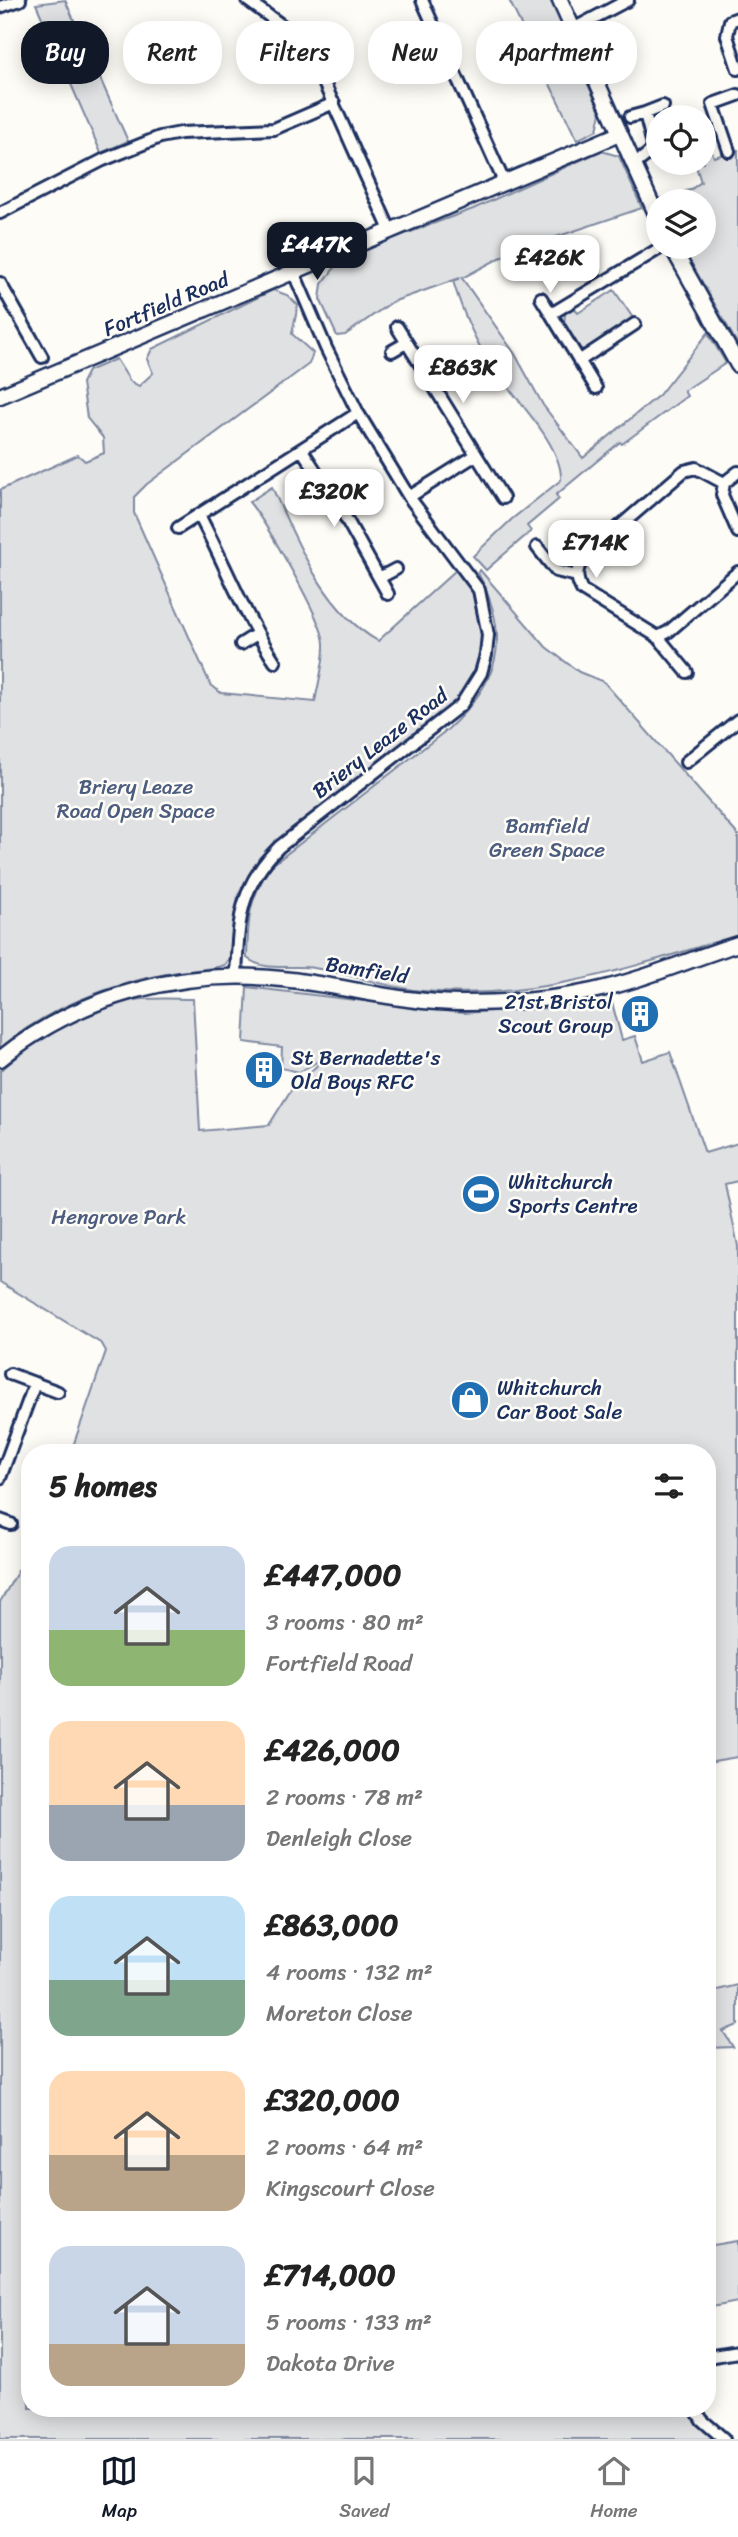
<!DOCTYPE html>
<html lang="en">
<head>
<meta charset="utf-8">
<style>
	body { margin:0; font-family:Sriracha,sans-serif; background:#f6f6f6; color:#222; height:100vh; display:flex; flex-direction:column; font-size:26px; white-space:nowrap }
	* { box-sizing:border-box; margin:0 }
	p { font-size:23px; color:#767676 }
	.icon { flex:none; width:38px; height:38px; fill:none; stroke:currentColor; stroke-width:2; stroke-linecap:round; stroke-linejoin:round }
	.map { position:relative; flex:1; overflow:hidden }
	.side { position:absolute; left:21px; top:1444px; width:695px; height:973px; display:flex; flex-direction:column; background:#fff; border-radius:28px; box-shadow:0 4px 18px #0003 }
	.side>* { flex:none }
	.guide { position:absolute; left:21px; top:21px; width:696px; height:63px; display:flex; gap:14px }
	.buttons { position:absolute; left:646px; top:105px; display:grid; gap:14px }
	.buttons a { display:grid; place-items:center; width:70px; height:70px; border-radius:50%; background:#fff; box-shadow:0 4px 18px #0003; font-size:35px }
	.price { position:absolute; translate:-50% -60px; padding:0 16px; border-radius:14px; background:#fff; color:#222; font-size:23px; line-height:46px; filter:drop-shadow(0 2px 4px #0008) }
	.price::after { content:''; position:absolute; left:50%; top:42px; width:21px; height:16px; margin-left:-10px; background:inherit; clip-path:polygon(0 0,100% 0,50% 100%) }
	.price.current { background:#111827; color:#fff }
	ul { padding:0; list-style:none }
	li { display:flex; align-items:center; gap:21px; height:175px; padding:0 28px }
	li span { display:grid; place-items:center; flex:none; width:196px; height:140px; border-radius:21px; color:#555 }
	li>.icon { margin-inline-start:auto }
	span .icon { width:84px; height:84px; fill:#fffc; stroke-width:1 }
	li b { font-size:30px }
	h2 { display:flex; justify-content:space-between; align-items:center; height:84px; padding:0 28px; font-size:30px }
	.pill { padding:0 24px; border-radius:28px; background:#fff; box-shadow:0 4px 18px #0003; font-size:24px; line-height:63px }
	.pill.current { background:#111827; color:#fff }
	.tab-bar { display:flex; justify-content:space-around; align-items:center; height:98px; border-top:2px solid #e0e0e0; background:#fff; font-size:19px; color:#767676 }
	.tab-bar a { display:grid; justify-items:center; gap:4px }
	.tab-bar .current { color:#111827 }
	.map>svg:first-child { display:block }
	.green { fill:#e0e1e3; stroke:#7e88a0; stroke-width:2 }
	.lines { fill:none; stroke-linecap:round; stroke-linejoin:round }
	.street-casing { stroke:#1b2f5e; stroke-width:16 }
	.secondary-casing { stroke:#1b2f5e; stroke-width:19 }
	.street { stroke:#fdfcf7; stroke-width:10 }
	.secondary { stroke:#fdfcf7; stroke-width:14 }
	.labels { text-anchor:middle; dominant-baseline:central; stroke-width:5; stroke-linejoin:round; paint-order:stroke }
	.street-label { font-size:21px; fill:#1b2f5e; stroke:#fdfcf7 }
	.park-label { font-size:21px; fill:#4c5c7f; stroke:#fdfcf7 }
	.poi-label { font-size:21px; fill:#1b2f5e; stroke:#fdfcf7; text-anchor:start }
</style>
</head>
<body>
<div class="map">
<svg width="738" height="2439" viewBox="0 0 738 2439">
	<rect width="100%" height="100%" fill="#fdfcf7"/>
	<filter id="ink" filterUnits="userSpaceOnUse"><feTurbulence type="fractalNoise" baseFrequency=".0143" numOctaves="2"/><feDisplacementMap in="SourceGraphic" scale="14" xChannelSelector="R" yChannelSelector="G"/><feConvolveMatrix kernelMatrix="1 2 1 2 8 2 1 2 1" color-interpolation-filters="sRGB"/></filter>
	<g filter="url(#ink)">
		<path class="green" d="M 65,0 L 128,141 L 101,153 L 36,4 Z
			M 509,0 L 550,0 L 601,113 L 597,130 L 577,140 Z
			M 708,142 L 714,157 L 738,150 L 738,345 L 682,247 L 704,247 L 704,201 L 659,199 L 690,190 L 701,182 L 695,163 L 704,163 L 704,143 Z
			M 601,151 L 619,156 L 642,208 L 509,253 L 462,278 L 515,354 L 543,405 L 583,458 L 659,395 L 708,333 L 726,363 L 684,391 L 687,396 L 622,444 L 620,442 L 556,495 L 559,499 L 527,526 L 531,531 L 486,570 L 473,556 L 512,519 L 561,480 C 563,444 511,395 491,365 C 474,339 462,311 453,281 L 460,278 L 392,302 L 345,335 L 337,336 L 320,299 L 322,284 L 336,266 L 375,245 L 473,209 Z
			M 273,290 L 287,295 L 298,305 L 292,334 L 313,353 L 309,364 L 147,484 L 134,497 L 134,513 L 210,684 L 221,693 L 315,702 C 318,683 325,662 324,643 C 323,620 265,521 249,502 L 272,487 C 296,540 324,611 378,641 L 456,570 L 463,574 L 477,599 L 483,633 L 483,651 L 472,685 L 435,719 L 260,857 L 238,895 L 231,957 L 225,965 C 205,971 186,970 166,974 C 107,985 47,1009 0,1048 L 0,490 L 78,455 L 85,461 L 104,453 L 103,438 L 87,418 L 82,383 L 88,371 L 116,359 L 130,381 L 139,386 L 153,373 L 147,359 L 152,349 Z
			M 614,290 L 635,321 L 589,350 L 579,349 L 564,326 L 565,313 L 573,306 L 578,313 Z
			M 480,570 L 546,647 L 579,672 L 604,682 L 738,835 L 738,935 C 632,967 536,1001 424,991 C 386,988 351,974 314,968 C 292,964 266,973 247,958 C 248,919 248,900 271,866 L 448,729 C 500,681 512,639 478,573 Z
			M 247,987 L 463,1013 L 551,1007 L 610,995 L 622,1040 L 635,1036 L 643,1061 L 670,1052 L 705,1153 L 738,1143 L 738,1181 L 725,1184 L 738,1246 L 738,1757 L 707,1762 L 707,1452 L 71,1452 L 106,1351 L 102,1344 L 0,1282 L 0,1071 C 35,1041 82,1009 128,1001 C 149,997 172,999 193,999 L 200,1131 L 269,1125 L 291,1090 L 326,1057 L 299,1072 L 281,1068 L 282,1047 L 244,1042 Z
			M 30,1550 L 30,2408 L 689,2408 L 698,2423 L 716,2439 L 0,2439 L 0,1602 Z
			M 738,1985 L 738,2025 L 723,2031 L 733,2047 L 707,2048 L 707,2012 L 715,2009 L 713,1991 Z
			M 738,2241 L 738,2302 L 707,2308 L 707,2246 Z"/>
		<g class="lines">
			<g class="street-casing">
				<path id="street" d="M 247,0 L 284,27 L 316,65 L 390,230
					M 422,0 L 505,184
					M 0,7 L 20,0
					M 738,18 L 730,21 L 727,36 L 738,69
					M 573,29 L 628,0
					M 630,117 L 645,113
					M 729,151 L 713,104 L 738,95
					M 634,165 L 654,149 L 645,113 L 663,106
					M 0,213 L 103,160 L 160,137 L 181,133 L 274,129 L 334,103
					M 0,283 L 42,357
					M 541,298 L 551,314
					M 397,327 L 503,498
					M 392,351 L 406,343
					M 579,361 L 635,324
					M 596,388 L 551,314 L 662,247
					M 302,450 L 343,513 L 388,594
					M 738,472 L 724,483 L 722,495 L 738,532
					M 724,483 L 696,468 L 684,471 L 584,557 C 576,569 575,577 582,590 L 658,637 L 668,632 L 738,572
					M 409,497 L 476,455
					M 199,515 C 225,564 244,615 275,662
					M 178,528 L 358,413
					M 537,547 L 556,571 L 577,576
					M 379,578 L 396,569
					M 658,637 L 687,672
					M 241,644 L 257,634
					M 686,762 L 738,720
					M 236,975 C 239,921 238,888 279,847 L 461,705 L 481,673 L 486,655 L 488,635 L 479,590 L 409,497 L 358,413 L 326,348 L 294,273
					M 10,1374 L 58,1392
					M 0,1478 L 35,1383
					M 0,1520 L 11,1524
					M 707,2357 L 738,2352
					M 695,2408 L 702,2420 L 724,2439"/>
			</g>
			<g class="secondary-casing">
				<path id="secondary" d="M 560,0 L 658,218
					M 672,247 L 738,365
					M 0,396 L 619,134
					M 0,1059 C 79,995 183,968 282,979 C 343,985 404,1004 466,1003 C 507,1003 552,1000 592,991 C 641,981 690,959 738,944"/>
			</g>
			<use href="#street" class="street"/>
			<use href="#secondary" class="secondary"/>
		</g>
	</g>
	<defs>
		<g id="building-disc" transform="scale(2.0125)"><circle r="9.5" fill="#1f6fb2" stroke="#fdfcf7"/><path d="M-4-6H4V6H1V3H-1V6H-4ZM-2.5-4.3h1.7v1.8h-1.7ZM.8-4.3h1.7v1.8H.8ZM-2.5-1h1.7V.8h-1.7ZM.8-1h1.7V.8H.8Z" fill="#fff"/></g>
		<g id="stadium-disc" transform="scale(2.0125)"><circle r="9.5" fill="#1f6fb2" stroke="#fdfcf7"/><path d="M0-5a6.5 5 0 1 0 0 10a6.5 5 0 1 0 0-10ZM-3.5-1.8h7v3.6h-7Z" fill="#fff"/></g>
		<g id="shop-disc" transform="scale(2.0125)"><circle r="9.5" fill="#1f6fb2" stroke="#fdfcf7"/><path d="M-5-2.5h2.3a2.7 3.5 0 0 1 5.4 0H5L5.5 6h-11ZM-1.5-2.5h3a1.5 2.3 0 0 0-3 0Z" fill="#fff"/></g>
	</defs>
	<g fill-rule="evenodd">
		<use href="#building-disc" x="640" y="1014"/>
		<use href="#building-disc" x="264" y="1070"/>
		<use href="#stadium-disc" x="481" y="1194"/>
		<use href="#shop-disc" x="470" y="1400"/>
	</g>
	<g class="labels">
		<g class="street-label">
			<text transform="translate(166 304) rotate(-23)">Fortfield Road</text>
			<text transform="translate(380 743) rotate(-38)">Briery Leaze Road</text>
			<text transform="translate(367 970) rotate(9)">Bamfield</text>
		</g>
		<g class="park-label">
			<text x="136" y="787">Briery Leaze<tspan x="136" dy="24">Road Open Space</tspan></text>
			<text x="547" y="826">Bamfield<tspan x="547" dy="24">Green Space</tspan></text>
			<text x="119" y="1217">Hengrove Park</text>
		</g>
		<g class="poi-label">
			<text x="613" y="1002" text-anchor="end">21st Bristol<tspan x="613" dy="24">Scout Group</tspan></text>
			<text x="291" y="1058">St Bernadette's<tspan x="291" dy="24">Old Boys RFC</tspan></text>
			<text x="508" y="1182">Whitchurch<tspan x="508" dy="24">Sports Centre</tspan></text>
			<text x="497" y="1388">Whitchurch<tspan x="497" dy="24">Car Boot Sale</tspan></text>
		</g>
	</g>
</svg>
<div class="buttons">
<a><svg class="icon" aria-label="locate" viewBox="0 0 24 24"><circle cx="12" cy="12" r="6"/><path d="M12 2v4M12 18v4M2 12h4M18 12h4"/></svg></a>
<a><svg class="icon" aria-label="layers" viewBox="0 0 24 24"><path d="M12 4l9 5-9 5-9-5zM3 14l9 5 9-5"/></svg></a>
</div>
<b class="price current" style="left:317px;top:282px">£447K</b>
<b class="price" style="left:550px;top:295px">£426K</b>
<b class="price" style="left:463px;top:405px">£863K</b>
<b class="price" style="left:334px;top:529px">£320K</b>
<b class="price" style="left:596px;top:580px">£714K</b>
<div class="guide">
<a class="pill current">Buy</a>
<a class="pill">Rent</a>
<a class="pill">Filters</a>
<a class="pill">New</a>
<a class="pill">Apartment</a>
</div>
<section class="side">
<h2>5 homes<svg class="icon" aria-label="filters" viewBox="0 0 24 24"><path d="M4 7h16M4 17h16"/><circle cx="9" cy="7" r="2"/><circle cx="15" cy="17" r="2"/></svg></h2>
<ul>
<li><span style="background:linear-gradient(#c9d6e8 60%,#8fb573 0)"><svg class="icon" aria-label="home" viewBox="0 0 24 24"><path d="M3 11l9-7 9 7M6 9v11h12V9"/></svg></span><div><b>£447,000</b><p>3 rooms · 80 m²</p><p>Fortfield Road</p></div></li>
<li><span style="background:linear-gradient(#ffd9b3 60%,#9aa5b1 0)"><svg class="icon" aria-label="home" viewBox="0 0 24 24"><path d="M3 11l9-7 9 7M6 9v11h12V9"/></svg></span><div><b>£426,000</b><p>2 rooms · 78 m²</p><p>Denleigh Close</p></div></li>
<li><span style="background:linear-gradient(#bfe0f5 60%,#7fa58c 0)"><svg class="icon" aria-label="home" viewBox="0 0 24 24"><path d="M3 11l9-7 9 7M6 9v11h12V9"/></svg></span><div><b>£863,000</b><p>4 rooms · 132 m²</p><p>Moreton Close</p></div></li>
<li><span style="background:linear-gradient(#ffd9b3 60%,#b9a48a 0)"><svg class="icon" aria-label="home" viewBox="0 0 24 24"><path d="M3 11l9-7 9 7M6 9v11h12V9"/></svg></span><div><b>£320,000</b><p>2 rooms · 64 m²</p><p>Kingscourt Close</p></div></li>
<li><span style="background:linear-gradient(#c9d6e8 70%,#b9a48a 0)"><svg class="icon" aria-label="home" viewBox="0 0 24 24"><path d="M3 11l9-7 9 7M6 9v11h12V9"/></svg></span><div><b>£714,000</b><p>5 rooms · 133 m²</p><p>Dakota Drive</p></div></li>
</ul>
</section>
</div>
<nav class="tab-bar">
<a class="current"><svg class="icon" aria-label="map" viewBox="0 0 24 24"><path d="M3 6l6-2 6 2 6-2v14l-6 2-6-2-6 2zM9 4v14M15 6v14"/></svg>Map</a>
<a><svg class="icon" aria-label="saved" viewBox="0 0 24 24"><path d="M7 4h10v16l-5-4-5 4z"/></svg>Saved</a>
<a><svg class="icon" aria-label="home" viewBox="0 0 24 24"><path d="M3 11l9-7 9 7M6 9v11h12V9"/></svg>Home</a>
</nav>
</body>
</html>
